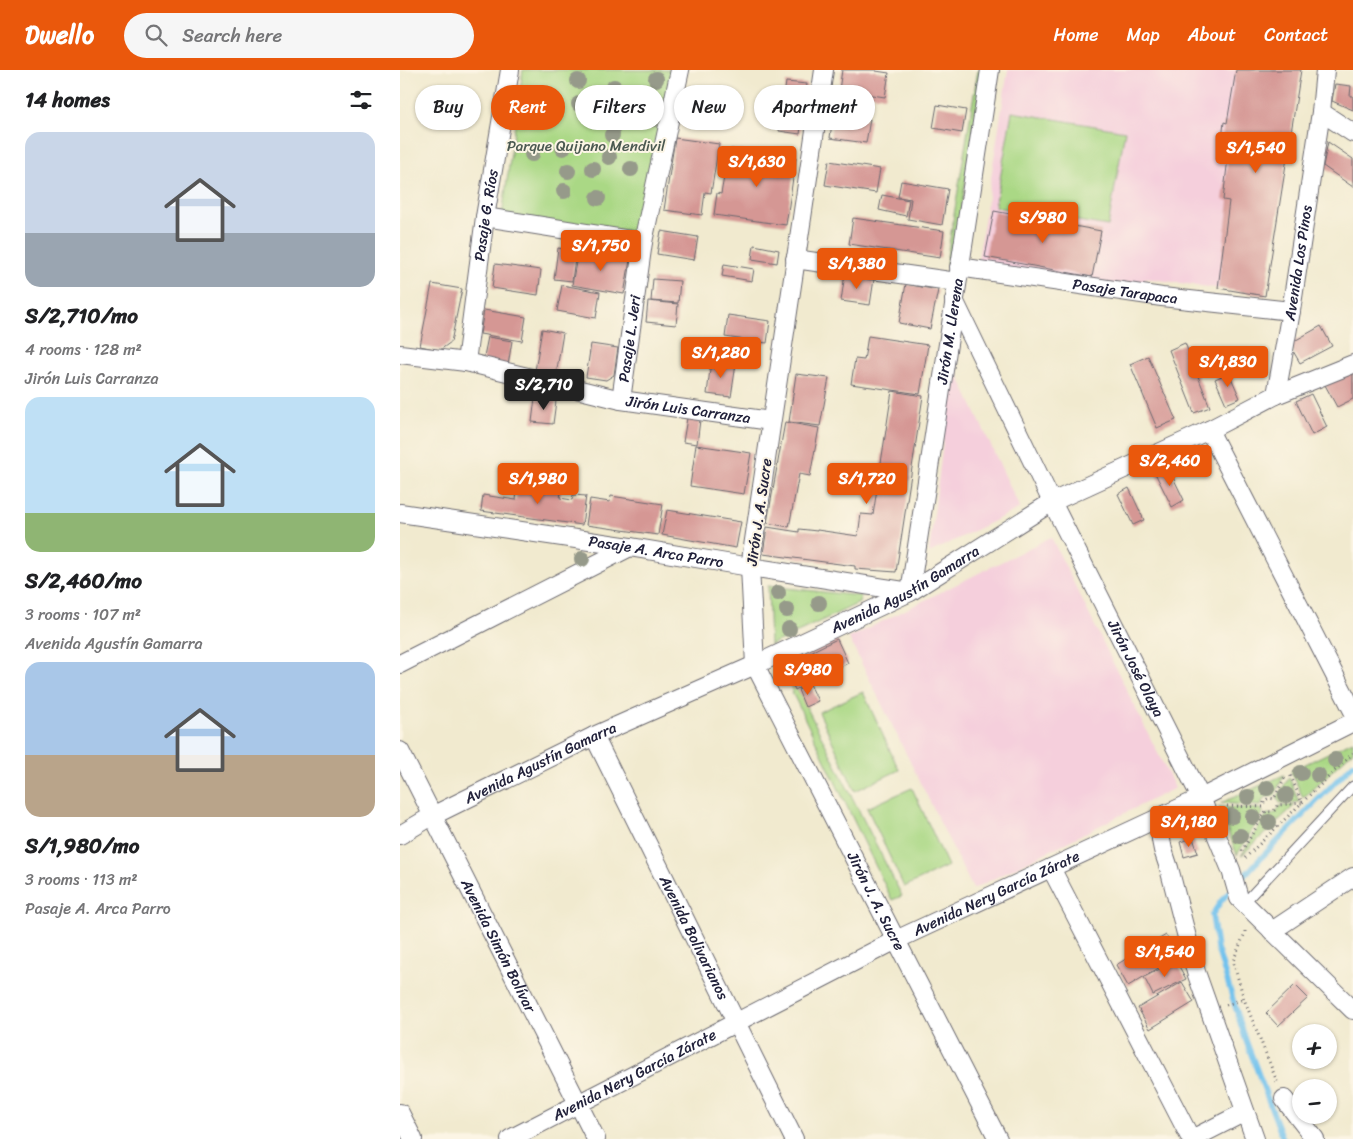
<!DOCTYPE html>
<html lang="en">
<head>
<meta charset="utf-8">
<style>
	body { margin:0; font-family:Sriracha,sans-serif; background:#f6f6f6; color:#202124; height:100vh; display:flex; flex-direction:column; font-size:19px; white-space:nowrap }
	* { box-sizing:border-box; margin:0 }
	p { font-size:16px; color:#757577 }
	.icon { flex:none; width:28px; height:28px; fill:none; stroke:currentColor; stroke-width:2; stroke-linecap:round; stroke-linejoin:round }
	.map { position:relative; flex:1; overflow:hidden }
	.sheet { display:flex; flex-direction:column; background:#fff; width:400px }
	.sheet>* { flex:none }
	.top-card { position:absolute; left:15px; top:15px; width:475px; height:45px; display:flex; gap:10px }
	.buttons { position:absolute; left:892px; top:954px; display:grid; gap:10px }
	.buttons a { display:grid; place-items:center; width:45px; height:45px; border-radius:50%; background:#fff; box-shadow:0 1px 4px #0004; font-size:25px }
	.price { position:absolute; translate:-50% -42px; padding:0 11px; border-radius:5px; background:#ea580c; color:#fff; font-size:16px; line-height:32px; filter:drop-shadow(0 1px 2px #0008) }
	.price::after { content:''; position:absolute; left:50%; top:30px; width:15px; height:11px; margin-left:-8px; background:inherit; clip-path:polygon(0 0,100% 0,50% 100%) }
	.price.active { background:#222; color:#fff }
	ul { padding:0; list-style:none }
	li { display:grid; align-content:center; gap:10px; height:265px; padding:0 25px }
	li span { display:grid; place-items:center; height:155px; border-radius:15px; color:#555 }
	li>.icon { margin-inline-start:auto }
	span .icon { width:90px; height:90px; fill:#fffc; stroke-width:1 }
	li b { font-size:21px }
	h2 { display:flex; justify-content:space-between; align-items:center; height:60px; padding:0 25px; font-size:21px }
	.tag { padding:0 18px; border-radius:22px; background:#fff; box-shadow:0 1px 4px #0004; font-size:18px; line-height:45px }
	.tag.active { background:#ea580c; color:#fff }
	header { display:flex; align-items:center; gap:30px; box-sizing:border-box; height:70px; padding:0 25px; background:#ea580c; color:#fff }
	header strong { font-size:24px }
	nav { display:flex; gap:28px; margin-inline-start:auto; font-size:18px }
	.search { width:350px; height:45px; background:#f6f6f6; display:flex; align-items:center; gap:12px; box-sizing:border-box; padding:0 18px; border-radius:28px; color:#757577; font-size:19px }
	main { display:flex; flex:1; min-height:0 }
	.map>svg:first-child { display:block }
	.built { fill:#f5cfdc }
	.green { fill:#aad885; stroke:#667d60 }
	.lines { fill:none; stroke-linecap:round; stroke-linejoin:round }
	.stream { stroke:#72c2ed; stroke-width:5.5 }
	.building { fill:#d59794 }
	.lane-casing { stroke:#6a686f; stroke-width:11 }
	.street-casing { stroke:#6a686f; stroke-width:20 }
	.path { stroke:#6a686f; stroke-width:3; stroke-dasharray:1 4; stroke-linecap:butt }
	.lane { stroke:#fff; stroke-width:9 }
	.street { stroke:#fff; stroke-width:18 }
	.tree { fill:#969a8a }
	.labels { text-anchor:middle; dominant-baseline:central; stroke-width:4; stroke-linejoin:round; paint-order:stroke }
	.park-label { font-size:15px; fill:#4b5951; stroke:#fcf5e5 }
	.street-label { font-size:15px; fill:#22223b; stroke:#fcf5e5 }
</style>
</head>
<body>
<header>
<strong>Dwello</strong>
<div class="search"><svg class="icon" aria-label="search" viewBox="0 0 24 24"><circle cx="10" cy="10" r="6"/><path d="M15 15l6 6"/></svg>Search here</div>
<nav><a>Home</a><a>Map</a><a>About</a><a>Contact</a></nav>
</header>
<main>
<section class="sheet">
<h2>14 homes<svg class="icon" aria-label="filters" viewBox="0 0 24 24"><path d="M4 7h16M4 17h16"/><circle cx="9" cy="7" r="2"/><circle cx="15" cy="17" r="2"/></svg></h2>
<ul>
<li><span style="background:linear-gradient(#c9d6e8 65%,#9aa5b1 0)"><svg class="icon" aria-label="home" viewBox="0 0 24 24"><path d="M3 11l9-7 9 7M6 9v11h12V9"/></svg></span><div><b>S/2,710/mo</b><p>4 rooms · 128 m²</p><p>Jirón Luis Carranza</p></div></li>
<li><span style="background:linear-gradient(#bfe0f5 75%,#8fb573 0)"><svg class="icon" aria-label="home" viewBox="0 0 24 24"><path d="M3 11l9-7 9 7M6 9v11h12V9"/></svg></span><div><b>S/2,460/mo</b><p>3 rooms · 107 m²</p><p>Avenida Agustín Gamarra</p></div></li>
<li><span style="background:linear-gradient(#a9c7e8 60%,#b9a48a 0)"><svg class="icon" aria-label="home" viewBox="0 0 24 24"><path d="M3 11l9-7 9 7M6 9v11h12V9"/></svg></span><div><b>S/1,980/mo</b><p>3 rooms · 113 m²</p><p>Pasaje A. Arca Parro</p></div></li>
</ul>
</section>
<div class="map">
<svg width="953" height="1069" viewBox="0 0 953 1069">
	<rect width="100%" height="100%" fill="#fcf5e5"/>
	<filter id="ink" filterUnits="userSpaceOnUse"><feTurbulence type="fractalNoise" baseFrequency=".02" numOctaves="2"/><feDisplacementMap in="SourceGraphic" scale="10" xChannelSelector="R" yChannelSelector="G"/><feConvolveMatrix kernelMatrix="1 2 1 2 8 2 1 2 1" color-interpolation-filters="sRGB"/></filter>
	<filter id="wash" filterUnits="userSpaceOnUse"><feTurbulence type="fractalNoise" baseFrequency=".0096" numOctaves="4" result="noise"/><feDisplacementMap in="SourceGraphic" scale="20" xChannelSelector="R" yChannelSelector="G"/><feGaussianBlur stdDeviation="1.12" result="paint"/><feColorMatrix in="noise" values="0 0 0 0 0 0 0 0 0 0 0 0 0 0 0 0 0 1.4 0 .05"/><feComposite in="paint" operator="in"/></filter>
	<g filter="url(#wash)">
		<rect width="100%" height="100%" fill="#f1eacf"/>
		<path class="built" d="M 608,0 L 900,0 L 864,225 L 745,208 L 742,222 L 577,196 Z
			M 553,294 L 620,438 L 529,483 Z
			M 651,467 L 775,718 L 573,819 L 449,568 Z"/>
		<path class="green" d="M 123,0 L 271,0 L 246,172 L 101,152 Z
			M 578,0 L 584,0 L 552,194 L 546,193 Z
			M 612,42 L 725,61 L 708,156 L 595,137 Z
			M 368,516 L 461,526 L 459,533 L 370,575 Z
			M 389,606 L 395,619 L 398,620 L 502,826 L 492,830 L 392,622 Z
			M 463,622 L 499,700 L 455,721 L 419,642 Z
			M 953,671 L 953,681 L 903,728 L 891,701 Z
			M 884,705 L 874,726 L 869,726 L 863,729 L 861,736 L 821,733 Z
			M 889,707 L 899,732 L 880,733 L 877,728 Z
			M 512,718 L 548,796 L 504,817 L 467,738 Z
			M 895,735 L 841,786 L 867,744 C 874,745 877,743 880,736 Z
			M 819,737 L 861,739 L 863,742 L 837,785 Z"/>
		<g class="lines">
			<path class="stream" d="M 883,1069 L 845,968 L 817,878 L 812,845 L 821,831 L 856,793 L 953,694"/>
		</g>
		<g id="blocks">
			<path class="building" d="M 442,0 L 476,0 L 476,1 L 489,3 L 485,27 L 439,20 Z
				M 836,0 L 901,0 L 865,226 L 818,218 L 829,131 L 823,130 L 830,71 L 822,69 L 824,52 L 827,53 Z
				M 386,12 L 407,14 L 400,64 L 379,61 Z
				M 935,14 L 951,16 L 950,26 L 953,26 L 953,40 L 932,31 Z
				M 537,35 L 566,40 L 562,63 L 533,58 Z
				M 433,45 L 470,49 L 466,73 L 430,68 Z
				M 275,68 L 319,74 L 311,123 L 305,122 L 302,145 L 264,140 Z
				M 928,72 L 953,89 L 953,117 L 923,96 Z
				M 331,79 L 396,88 L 386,155 L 314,145 L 317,123 L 321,124 L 325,101 L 328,101 Z
				M 429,91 L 480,99 L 476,123 L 425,115 Z
				M 501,111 L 548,119 L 542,155 L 508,149 L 511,129 L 498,127 Z
				M 482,125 L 509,130 L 506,146 L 479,140 Z
				M 594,141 L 701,161 L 692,207 L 585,187 Z
				M 453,148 L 544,161 L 540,188 L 449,174 Z
				M 261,161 L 298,167 L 294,190 L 257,184 Z
				M 354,175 L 379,180 L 377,193 L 352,189 Z
				M 158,178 L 176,181 L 172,211 L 154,209 Z
				M 178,181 L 230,190 L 224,224 L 172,215 Z
				M 95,194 L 141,200 L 138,225 L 92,218 Z
				M 324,194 L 354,199 L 352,211 L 322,206 Z
				M 445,204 L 474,209 L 470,235 L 441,231 Z
				M 253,209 L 280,211 L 278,233 L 251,231 Z
				M 32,214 L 62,219 L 51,272 L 40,280 L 20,276 Z
				M 506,214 L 538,220 L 530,259 L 499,253 Z
				M 162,215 L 200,222 L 196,248 L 157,241 Z
				M 248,231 L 278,234 L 276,255 L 246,252 Z
				M 84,240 L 126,247 L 122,271 L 80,264 Z
				M 328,245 L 370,251 L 367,273 L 325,267 Z
				M 921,256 L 932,276 L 900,293 L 889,274 Z
				M 142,259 L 163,263 L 156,305 L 135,301 Z
				M 468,266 L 528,275 L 520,324 L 451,314 L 455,289 L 464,290 Z
				M 88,267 L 112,271 L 108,295 L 83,291 Z
				M 785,273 L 810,337 L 794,343 L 769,280 Z
				M 191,274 L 218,278 L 214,305 L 206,310 L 186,307 Z
				M 748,286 L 776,350 L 757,358 L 730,294 Z
				M 311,291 L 336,294 L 331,327 L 307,324 Z
				M 953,300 L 953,329 L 937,337 L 925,315 Z
				M 829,303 L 840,328 L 826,334 L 815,309 Z
				M 396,304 L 429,308 L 420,356 L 389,352 Z
				M 492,321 L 523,326 L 496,502 L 455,499 L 455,496 L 363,484 L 367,457 L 399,462 L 399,459 L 417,461 L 417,460 L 458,466 L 461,444 L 473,445 Z
				M 911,324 L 927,357 L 912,365 L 896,331 Z
				M 135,328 L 156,331 L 153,354 L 132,352 Z
				M 287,348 L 300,350 L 297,374 L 283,372 Z
				M 385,352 L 419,358 L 410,406 L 399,404 L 389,457 L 367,453 Z
				M 296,375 L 351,383 L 344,424 L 290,416 Z
				M 768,397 L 784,430 L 772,437 L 755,403 Z
				M 118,412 L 162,418 L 160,428 L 172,430 L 173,425 L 186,426 L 182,455 L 81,441 L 83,425 L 116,430 Z
				M 729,418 L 744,450 L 733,455 L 718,424 Z
				M 211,426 L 263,434 L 258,465 L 186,455 L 190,429 L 210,432 Z
				M 267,440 L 341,452 L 336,478 L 262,465 Z
				M 437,569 L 448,593 L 395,620 L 384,595 Z
				M 410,614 L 418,631 L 405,637 L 398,620 Z
				M 793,768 L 798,783 L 784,787 L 780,772 Z
				M 766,865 L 779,886 L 728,916 L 716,895 Z
				M 776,891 L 786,909 L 753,925 L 744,907 Z
				M 782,912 L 794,932 L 750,959 L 738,938 Z
				M 895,915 L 908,928 L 878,956 L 866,943 Z"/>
		</g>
	</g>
	<g filter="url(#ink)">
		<use href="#blocks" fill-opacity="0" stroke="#6a686f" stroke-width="1"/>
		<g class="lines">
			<g class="lane-casing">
				<path id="lane" d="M 844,833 L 953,716"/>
			</g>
			<g class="street-casing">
				<g id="street">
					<path id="s1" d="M 424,0 L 350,497 L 355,595 L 598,1069"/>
					<path d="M 921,42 L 953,63"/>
					<path d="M 85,147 L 243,172"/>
					<path d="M 395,189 L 557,212"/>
					<path id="s2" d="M 559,197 L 762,227 L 891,241"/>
					<path id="s3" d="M 554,230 L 652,432 L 801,728 L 831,800 L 839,828 L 953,940"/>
					<path id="s4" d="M 0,284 L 66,292 L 221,330 L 371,351"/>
					<path id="s5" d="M 66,292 L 85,147 L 110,0"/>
					<path id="s6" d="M 876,325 L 891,241 L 921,42 L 925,0"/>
					<path id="s7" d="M 221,330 L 243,172 L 280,0"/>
					<path d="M 809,360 L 953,641"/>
					<path id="s8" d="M 0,443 L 230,477 L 350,497 L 510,522 L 590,0"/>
					<path d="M 0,594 L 230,477"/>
					<path id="s9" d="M 194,666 L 394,1069"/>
					<path id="s10" d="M 0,681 L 196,1069"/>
					<path d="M 762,747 L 761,770 L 763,780 L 769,798 L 796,902 L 855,1069"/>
					<path id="s11" d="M 0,765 L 32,746 L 194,666 L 355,595 L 510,522 L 652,432 L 809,360 L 876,325 L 953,294"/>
					<path d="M 651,798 L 791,1069"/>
					<path d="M 872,861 L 953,807"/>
					<path d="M 884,1029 L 915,1069"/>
					<path d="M 0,1043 L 13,1069"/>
					<path id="s12" d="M 110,1069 L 496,870 L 801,728 L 953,652"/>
					<path d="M 792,1069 L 845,1042"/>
				</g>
			</g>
			<path class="path" d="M 827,736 L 863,737 L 864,732 C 867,728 870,728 874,729 L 885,707
				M 842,781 L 866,741 C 872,743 876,741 877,735 L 902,733 L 890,704
				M 845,788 L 953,683
				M 845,861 L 845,863 L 833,891 L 844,929 L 878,1014
				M 826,935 L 844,929"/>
			<use href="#lane" class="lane"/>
			<use href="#street" class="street"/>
		</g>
		<g class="tree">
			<circle cx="256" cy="9" r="8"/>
			<circle cx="178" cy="11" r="8"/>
			<circle cx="214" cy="17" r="8"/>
			<circle cx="140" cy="32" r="8"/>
			<circle cx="179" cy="34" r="8"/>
			<circle cx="219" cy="49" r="8"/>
			<circle cx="253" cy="49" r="8"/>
			<circle cx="140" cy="50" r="8"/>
			<circle cx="212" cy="65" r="8"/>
			<circle cx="163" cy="78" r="8"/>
			<circle cx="132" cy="84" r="8"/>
			<circle cx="209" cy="87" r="8"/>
			<circle cx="193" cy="99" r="8"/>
			<circle cx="231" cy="99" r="8"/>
			<circle cx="168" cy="101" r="8"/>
			<circle cx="164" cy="121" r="8"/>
			<circle cx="198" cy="128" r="8"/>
			<circle cx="182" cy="489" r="8"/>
			<circle cx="378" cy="523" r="8"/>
			<circle cx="419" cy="533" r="8"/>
			<circle cx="387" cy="540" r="8"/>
			<circle cx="389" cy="559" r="8"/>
			<circle cx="935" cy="690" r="8"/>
			<circle cx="901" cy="703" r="8"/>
			<circle cx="918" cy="705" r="8"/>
			<circle cx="867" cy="718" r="8"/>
			<circle cx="886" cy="725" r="8"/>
			<circle cx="848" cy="727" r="8"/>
			<circle cx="832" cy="746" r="8"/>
			<circle cx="853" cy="747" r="8"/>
			<circle cx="869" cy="752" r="8"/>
			<circle cx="840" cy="766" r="8"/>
		</g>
	</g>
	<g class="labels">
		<g class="park-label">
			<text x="186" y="76">Parque Quijano Mendivil</text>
		</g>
		<g class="street-label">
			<text stroke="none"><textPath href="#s5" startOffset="148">Pasaje G. Ríos</textPath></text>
			<text stroke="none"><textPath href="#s6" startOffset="134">Avenida Los Pinos</textPath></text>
			<text stroke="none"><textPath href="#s2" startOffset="168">Pasaje Tarapaca</textPath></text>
			<text stroke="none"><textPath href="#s8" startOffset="780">Jirón M. Llerena</textPath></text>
			<text stroke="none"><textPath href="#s7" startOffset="62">Pasaje L. Jeri</textPath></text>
			<text stroke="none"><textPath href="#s4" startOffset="294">Jirón Luis Carranza</textPath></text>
			<text transform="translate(359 442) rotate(-82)">Jirón J. A. Sucre</text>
			<text stroke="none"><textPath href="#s8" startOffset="259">Pasaje A. Arca Parro</textPath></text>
			<text stroke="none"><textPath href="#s11" startOffset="562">Avenida Agustín Gamarra</textPath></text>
			<text stroke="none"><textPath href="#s3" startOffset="411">Jirón José Olaya</textPath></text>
			<text stroke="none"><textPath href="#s11" startOffset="158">Avenida Agustín Gamarra</textPath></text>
			<text stroke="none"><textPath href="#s12" startOffset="545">Avenida Nery García Zárate</textPath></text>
			<text stroke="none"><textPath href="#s1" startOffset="866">Jirón J. A. Sucre</textPath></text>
			<text stroke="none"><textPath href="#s9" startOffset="225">Avenida Bolivarianos</textPath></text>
			<text stroke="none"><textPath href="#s10" startOffset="218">Avenida Simón Bolívar</textPath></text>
			<text stroke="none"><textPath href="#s12" startOffset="140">Avenida Nery García Zárate</textPath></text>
		</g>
	</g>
</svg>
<div class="buttons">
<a>+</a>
<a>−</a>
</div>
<b class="price" style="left:856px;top:104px">S/1,540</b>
<b class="price" style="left:357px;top:118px">S/1,630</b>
<b class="price" style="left:643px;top:174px">S/980</b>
<b class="price" style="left:201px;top:202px">S/1,750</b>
<b class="price" style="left:457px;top:220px">S/1,380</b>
<b class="price" style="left:321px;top:309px">S/1,280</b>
<b class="price" style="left:828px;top:318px">S/1,830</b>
<b class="price active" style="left:144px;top:341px">S/2,710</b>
<b class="price" style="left:770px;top:417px">S/2,460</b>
<b class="price" style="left:138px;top:435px">S/1,980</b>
<b class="price" style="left:467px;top:435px">S/1,720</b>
<b class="price" style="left:408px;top:626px">S/980</b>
<b class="price" style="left:789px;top:778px">S/1,180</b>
<b class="price" style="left:765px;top:908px">S/1,540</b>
<div class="top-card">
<a class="tag">Buy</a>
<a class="tag active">Rent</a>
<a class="tag">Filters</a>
<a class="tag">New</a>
<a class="tag">Apartment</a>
</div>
</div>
</main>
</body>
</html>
